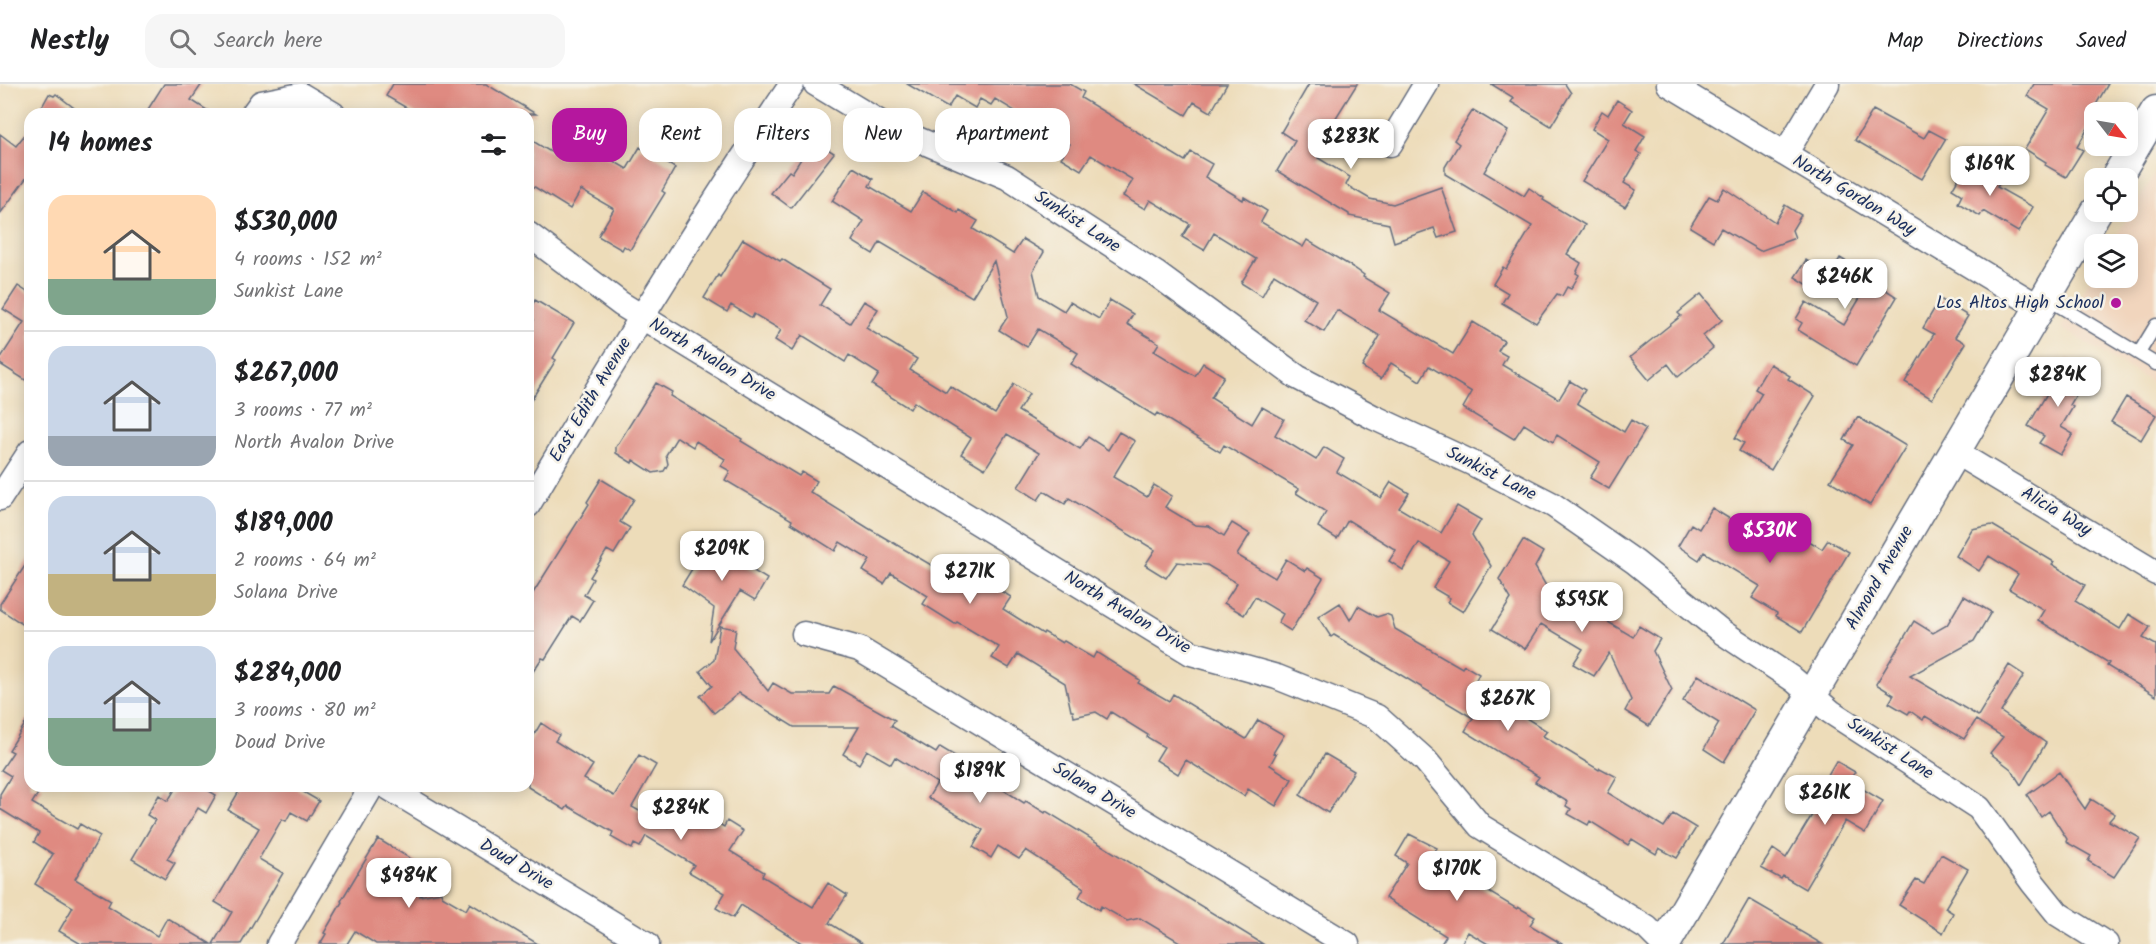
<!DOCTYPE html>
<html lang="en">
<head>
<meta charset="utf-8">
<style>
	body { margin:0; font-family:Kalam,sans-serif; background:#f6f6f6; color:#202124; height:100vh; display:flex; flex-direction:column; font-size:22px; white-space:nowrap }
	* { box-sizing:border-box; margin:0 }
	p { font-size:20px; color:#757577 }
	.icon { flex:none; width:33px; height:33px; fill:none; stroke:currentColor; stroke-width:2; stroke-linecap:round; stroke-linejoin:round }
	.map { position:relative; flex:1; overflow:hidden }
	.details { position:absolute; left:24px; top:24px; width:510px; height:684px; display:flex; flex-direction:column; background:#fff; border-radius:18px; box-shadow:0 3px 15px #0003 }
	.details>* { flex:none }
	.hud { position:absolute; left:552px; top:24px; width:570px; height:54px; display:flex; gap:12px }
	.needle { width:39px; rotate:121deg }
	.buttons { position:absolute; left:2084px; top:18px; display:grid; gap:12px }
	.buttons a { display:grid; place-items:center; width:54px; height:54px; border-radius:12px; background:#fff; box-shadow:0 3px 15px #0003; font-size:30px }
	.price { position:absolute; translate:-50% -51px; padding:0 14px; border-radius:12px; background:#fff; color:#222; font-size:20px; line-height:39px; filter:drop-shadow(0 2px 3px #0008) }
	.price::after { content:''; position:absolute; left:50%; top:36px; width:18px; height:14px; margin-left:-9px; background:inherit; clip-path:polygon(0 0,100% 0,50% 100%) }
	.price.active { background:#b5179e; color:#fff }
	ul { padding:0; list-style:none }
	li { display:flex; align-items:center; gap:18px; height:150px; padding:0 24px }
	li+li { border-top:2px solid #e0e0e0 }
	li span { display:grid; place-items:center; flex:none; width:168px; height:120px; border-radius:18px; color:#555 }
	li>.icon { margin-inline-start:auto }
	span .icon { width:72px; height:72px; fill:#fffc; stroke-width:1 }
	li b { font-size:26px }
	h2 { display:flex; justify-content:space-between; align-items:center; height:72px; padding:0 24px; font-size:26px }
	.chip { padding:0 21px; border-radius:18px; background:#fff; box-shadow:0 3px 15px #0003; font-size:21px; line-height:54px }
	.chip.active { background:#b5179e; color:#fff }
	header { display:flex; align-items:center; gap:36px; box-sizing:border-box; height:84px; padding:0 30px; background:#fff; border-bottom:2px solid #e0e0e0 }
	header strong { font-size:28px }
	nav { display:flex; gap:33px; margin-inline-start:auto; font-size:21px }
	.search { width:420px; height:54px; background:#f6f6f6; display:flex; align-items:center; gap:15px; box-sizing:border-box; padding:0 21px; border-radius:18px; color:#757577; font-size:22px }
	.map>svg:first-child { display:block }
	.built { fill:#f1d5bd }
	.building { fill:#df8a81 }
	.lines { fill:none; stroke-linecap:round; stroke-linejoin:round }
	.service-casing { stroke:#646c7e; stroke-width:15 }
	.minor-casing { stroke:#646c7e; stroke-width:27 }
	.tertiary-casing { stroke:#646c7e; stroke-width:33 }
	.service { stroke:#fff; stroke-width:12 }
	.minor { stroke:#fff; stroke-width:24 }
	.tertiary { stroke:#fff; stroke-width:30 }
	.poi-dot { fill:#b5179e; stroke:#f7f3e8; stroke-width:2 }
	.labels { text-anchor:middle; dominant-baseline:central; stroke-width:5; stroke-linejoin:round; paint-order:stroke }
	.street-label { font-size:18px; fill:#1b2f5e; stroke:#f7f3e8 }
	.poi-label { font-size:18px; fill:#1b2f5e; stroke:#f7f3e8; text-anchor:end }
</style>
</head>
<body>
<header>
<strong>Nestly</strong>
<div class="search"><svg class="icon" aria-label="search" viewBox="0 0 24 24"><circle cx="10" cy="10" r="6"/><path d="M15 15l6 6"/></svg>Search here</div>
<nav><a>Map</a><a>Directions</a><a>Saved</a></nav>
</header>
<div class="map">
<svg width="2156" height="860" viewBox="0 0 2156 860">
	<rect width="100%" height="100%" fill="#f7f3e8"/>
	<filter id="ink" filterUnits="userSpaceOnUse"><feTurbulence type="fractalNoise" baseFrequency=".0167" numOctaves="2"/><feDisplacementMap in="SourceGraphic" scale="12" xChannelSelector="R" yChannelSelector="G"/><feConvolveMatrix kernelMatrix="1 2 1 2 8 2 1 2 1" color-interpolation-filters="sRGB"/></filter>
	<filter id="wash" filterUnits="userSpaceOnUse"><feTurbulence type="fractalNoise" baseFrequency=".008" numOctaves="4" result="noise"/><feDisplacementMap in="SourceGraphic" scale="24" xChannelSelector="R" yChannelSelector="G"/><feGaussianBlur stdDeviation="1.35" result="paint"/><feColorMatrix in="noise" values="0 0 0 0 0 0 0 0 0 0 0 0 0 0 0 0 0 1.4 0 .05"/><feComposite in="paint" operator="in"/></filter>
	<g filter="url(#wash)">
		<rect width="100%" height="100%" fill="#eddcb9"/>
		<path class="built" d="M 2156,88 L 2156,301 L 2061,244 L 2094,189 L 2094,194 L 2127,194 L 2127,160 L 2111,160 Z"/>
		<g id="blocks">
			<path class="building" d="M 164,0 L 202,0 L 191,16 L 213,30 L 145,30 Z
				M 393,0 L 486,0 L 536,30 L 417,30 L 386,12 Z
				M 907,0 L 1070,0 L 1084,8 L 1081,14 L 1185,77 L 1191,68 L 1212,80 L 1205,93 L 1243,116 L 1244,113 L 1267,127 L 1261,138 L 1303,163 L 1307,156 L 1354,184 L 1364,191 L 1363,193 L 1390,209 L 1379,226 L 1453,270 L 1473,238 L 1504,257 L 1498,267 L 1507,272 L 1502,281 L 1559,315 L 1570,297 L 1585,306 L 1577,319 L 1624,348 L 1631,336 L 1646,345 L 1609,405 L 1590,394 L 1600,378 L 1557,351 L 1553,358 L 1524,340 L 1514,355 L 1463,324 L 1472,308 L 1429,282 L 1420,297 L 1391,279 L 1381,295 L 1362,283 L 1380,252 L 1337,226 L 1324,248 L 1304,236 L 1316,216 L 1274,190 L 1262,212 L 1241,199 L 1256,175 L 1214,149 L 1204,166 L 1182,153 L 1190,140 L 1150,116 L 1145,125 L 1123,112 L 1133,96 L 1091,71 L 1081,86 L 1061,74 L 1070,60 L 995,15 L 991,21 L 980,15 L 975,24 L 955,12 L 948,24 Z
				M 1134,0 L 1227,0 L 1211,28 L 1194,18 L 1186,31 Z
				M 1309,0 L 1357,0 L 1332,40 L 1337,43 L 1318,74 L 1350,93 L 1346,101 L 1370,115 L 1393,120 L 1441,103 L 1457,148 L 1438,154 L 1434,144 L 1394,158 L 1389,140 L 1349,132 L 1349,130 L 1277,87 L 1295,57 L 1281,48 Z
				M 1491,0 L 1565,0 L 1571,9 L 1551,42 L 1511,18 L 1514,14 Z
				M 2034,0 L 2108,0 L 2094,24 L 2094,34 L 2077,63 L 2083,66 L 2066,93 L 2045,81 L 2046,78 L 2025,65 L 2049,25 L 2027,12 Z
				M 49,10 L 54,12 L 56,10 L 82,30 L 38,30 Z
				M 1617,16 L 1632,26 L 1624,39 L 1645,52 L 1636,67 L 1641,70 L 1624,99 L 1636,106 L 1625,123 L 1582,97 L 1608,55 L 1592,45 L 1602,27 L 1608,31 Z
				M 1473,26 L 1508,47 L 1484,88 L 1524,112 L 1529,104 L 1544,114 L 1543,116 L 1585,141 L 1567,170 L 1581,179 L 1576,189 L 1579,191 L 1571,205 L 1567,203 L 1562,212 L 1557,210 L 1536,239 L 1502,219 L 1508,209 L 1493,200 L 1503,183 L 1506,185 L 1532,142 L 1445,90 L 1445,83 L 1459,60 L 1454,56 Z
				M 1873,26 L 1924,54 L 1929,46 L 1946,55 L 1922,95 L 1855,56 Z
				M 30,44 L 30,89 L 0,130 L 0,50 L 16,62 Z
				M 581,44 L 602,57 L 596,67 L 627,85 L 640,63 L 675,84 L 662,107 L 665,109 L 630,166 L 624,162 L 622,166 L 598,152 L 614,125 L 581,106 L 570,125 L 528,99 L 528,54 L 562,75 Z
				M 813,56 L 834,69 L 791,124 L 771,109 L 789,87 L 792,89 Z
				M 1968,78 L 1979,85 L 1982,81 L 2003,94 L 1997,103 L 2033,123 L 2018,148 L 1983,127 L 1980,132 L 1958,119 L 1962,111 L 1952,105 Z
				M 853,83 L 873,95 L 869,102 L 911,127 L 923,108 L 958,129 L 959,126 L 978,137 L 973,145 L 1013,170 L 1023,155 L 1044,168 L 1033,187 L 1039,212 L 1064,227 L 1070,218 L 1099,235 L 1110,216 L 1133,230 L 1127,240 L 1159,259 L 1154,267 L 1195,292 L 1203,279 L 1224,292 L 1211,314 L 1252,340 L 1262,323 L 1284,335 L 1275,351 L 1316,376 L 1324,363 L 1344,375 L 1337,388 L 1381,414 L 1391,398 L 1409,409 L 1399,424 L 1441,449 L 1457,422 L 1481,436 L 1472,451 L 1491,482 L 1463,528 L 1447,518 L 1450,514 L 1433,504 L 1449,477 L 1419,459 L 1403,486 L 1389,477 L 1396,466 L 1348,436 L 1337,455 L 1318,443 L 1326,428 L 1296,409 L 1299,405 L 1224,361 L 1220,368 L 1157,329 L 1155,332 L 1071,280 L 1078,269 L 1038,245 L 1027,263 L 999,246 L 1008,232 L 994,177 L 972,213 L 880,158 L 873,170 L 852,157 L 864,137 L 832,117 Z
				M 1724,104 L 1775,138 L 1785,121 L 1801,131 L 1792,146 L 1795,154 L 1760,167 L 1721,144 L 1713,157 L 1690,143 L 1709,112 L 1717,116 Z
				M 743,155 L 780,177 L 782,175 L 830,205 L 820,221 L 850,239 L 864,217 L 878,225 L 866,244 L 917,275 L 910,286 L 946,308 L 950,302 L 995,330 L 1014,300 L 1029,310 L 1018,327 L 1080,365 L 1088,353 L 1108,366 L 1119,348 L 1135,357 L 1113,393 L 1147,413 L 1154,401 L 1172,412 L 1165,423 L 1195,441 L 1209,442 L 1224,452 L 1232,439 L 1250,450 L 1237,471 L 1275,494 L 1286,475 L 1305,487 L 1307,484 L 1323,494 L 1291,547 L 1278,539 L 1283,530 L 1255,513 L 1244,531 L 1224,519 L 1237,499 L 1207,481 L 1177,478 L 1166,494 L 1145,481 L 1155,466 L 1069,414 L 1065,420 L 1044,407 L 1038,416 L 1018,403 L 1039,369 L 1007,350 L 985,385 L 961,370 L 971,354 L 914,318 L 910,325 L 872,301 L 879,290 L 849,271 L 845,278 L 802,251 L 792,267 L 775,256 L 781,246 L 754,230 L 752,234 L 731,221 L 727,228 L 704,214 L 718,191 L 720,193 Z
				M 1840,174 L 1885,201 L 1883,204 L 1897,213 L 1856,282 L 1798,246 L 1802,239 L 1796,235 L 1806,218 L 1844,241 L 1860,214 L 1831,196 L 1823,210 L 1795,193 L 1806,176 L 1830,191 Z
				M 18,202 L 30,210 L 30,299 L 0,280 L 0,275 L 24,238 L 3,225 Z
				M 1701,210 L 1722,236 L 1703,252 L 1713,264 L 1678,293 L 1668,280 L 1649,296 L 1630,273 L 1681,232 L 1678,229 Z
				M 1940,215 L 1968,232 L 1955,253 L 1966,259 L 1932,315 L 1905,298 L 1934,250 L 1923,244 Z
				M 535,216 L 574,239 L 553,274 L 556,276 L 528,321 L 528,246 L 534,236 L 528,232 L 528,228 Z
				M 2067,275 L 2089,289 L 2070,321 L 2073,323 L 2061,343 L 2073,350 L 2060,371 L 2039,359 L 2044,352 L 2028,342 Z
				M 1770,280 L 1790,292 L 1788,295 L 1815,312 L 1771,386 L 1739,367 L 1744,359 L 1735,354 L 1762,309 L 1755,305 Z
				M 656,299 L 672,308 L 670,312 L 742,355 L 741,357 L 799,392 L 802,388 L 817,397 L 810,408 L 868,444 L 943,488 L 950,477 L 1011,513 L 1003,525 L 1043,550 L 1044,548 L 1062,559 L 1064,557 L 1093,574 L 1096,568 L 1140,596 L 1138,599 L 1169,617 L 1173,610 L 1246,655 L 1258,636 L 1284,651 L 1273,669 L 1276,670 L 1270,681 L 1292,695 L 1276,722 L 1248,705 L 1244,712 L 1186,676 L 1178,690 L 1156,676 L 1164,663 L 1147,653 L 1148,651 L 1111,628 L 1107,635 L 1096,628 L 1074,633 L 1073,627 L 1071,627 L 1065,599 L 1018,570 L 1009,584 L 992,574 L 999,563 L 957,538 L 955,540 L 923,520 L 928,512 L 891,489 L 884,500 L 863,487 L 870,476 L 840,458 L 835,467 L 791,439 L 792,436 L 725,396 L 730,387 L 721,382 L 725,375 L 696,357 L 693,363 L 677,353 L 666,371 L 668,380 L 664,387 L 653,389 L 633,376 L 632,379 L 616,369 L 616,363 Z
				M 2126,313 L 2156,331 L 2141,356 L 2111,338 Z
				M 1858,333 L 1906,362 L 1870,421 L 1830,397 L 1853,361 L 1844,356 Z
				M 601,395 L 634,415 L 620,438 L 630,444 L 614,470 L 607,466 L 590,493 L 593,495 L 584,511 L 593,516 L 580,537 L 572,532 L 545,575 L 542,574 L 528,595 L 528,517 L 589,420 L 587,418 Z
				M 1712,424 L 1746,445 L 1750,439 L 1785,461 L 1793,447 L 1822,465 L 1828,456 L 1849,468 L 1802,548 L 1776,532 L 1777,529 L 1752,514 L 1760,502 L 1704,468 L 1699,476 L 1678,462 L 1691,440 L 1699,445 Z
				M 1992,441 L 2054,478 L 2052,480 L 2085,501 L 2075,517 L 2120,545 L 2129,530 L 2150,543 L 2143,554 L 2156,561 L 2156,612 L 2107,582 L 2109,579 L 2038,536 L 2044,526 L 2009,505 L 2018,490 L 1989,472 L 1979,487 L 1956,472 L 1972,445 Z
				M 1523,456 L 1543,468 L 1535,483 L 1563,531 L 1581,501 L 1602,514 L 1593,529 L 1633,553 L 1639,542 L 1660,555 L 1653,567 L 1672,606 L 1649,642 L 1625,627 L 1631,616 L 1609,569 L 1594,592 L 1573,580 L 1583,565 L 1541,540 L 1525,565 L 1492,545 L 1511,515 L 1499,495 Z
				M 708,459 L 767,495 L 755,516 L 740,507 L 709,557 L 714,524 L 682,501 Z
				M 30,474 L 30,545 L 0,525 L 0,520 Z
				M 1964,512 L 1991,528 L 1974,557 L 1910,592 L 1978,632 L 2009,581 L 2024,591 L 2001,628 L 2046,659 L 2021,701 L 2011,685 L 1990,669 L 2003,653 L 1976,636 L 1964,655 L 1925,632 L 1923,636 L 1910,627 L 1908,630 L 1889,619 L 1894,611 L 1876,600 L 1914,537 L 1933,549 L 1947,541 Z
				M 1340,519 L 1350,536 L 1358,522 L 1377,533 L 1386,530 L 1391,532 L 1395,545 L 1462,584 L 1464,581 L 1479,590 L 1473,601 L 1547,647 L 1543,652 L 1599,686 L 1600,684 L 1617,693 L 1608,709 L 1664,743 L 1673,730 L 1696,744 L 1677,774 L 1659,764 L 1656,770 L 1632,755 L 1628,761 L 1590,737 L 1588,741 L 1568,730 L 1571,725 L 1566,722 L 1568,718 L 1535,698 L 1539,693 L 1465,647 L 1473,634 L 1334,551 L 1331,553 L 1318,533 Z
				M 720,542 L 736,545 L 733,564 L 768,607 L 773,599 L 792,610 L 829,610 L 834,602 L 895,636 L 891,642 L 936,669 L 940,663 L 995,696 L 993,699 L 1024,719 L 1026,717 L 1045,729 L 1046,727 L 1263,860 L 1183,860 L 1140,834 L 1127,837 L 1101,822 L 1099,826 L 1079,813 L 1084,804 L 1026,766 L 1019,775 L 998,762 L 991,774 L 973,763 L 983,746 L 928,714 L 937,699 L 895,673 L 891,680 L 867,666 L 859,680 L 843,670 L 859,643 L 794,643 L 739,609 L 714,629 L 700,612 L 712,602 L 700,587 L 714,576 Z
				M 1698,591 L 1755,626 L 1724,678 L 1704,665 L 1719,639 L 1683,617 Z
				M 30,632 L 30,702 L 43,702 L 32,719 L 77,745 L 80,740 L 100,752 L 75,795 L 111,816 L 108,822 L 157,852 L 167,834 L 211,860 L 81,860 L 59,847 L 73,823 L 35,800 L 53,770 L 34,758 L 39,749 L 0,725 L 0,710 L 11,692 L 1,686 L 13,668 L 9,666 Z
				M 541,639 L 559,651 L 555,657 L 593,681 L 584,695 L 614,712 L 639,671 L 656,681 L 632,723 L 668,743 L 683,718 L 724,743 L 727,737 L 743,747 L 730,767 L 764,788 L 762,792 L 813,823 L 828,799 L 847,811 L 829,839 L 863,860 L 803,860 L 741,821 L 733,834 L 716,824 L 725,809 L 689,788 L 694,781 L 646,752 L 640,763 L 634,760 L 632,765 L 611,753 L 613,748 L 568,722 L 565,726 L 528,703 L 528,661 Z
				M 1325,670 L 1354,687 L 1328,729 L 1300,711 Z
				M 1836,677 L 1855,688 L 1849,697 L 1883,717 L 1865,749 L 1845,737 L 1805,805 L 1783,792 L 1781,795 L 1761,784 L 1773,765 L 1786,774 L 1818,721 L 1812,718 Z
				M 2059,688 L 2085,725 L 2091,715 L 2115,730 L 2109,737 L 2140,754 L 2114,793 L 2088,777 L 2091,772 L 2066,758 L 2067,755 L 2049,727 L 2041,733 L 2027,711 Z
				M 177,702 L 201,702 L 216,711 L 206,729 L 198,724 L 167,775 L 175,779 L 165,795 L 132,775 L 155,736 L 147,731 L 159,711 L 168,717 Z
				M 242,702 L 293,702 L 319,717 L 307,737 L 291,728 L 286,737 L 282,735 L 259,775 L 283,789 L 241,860 L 213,860 L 232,828 L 215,818 L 259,744 L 228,726 Z
				M 1409,750 L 1437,764 L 1433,769 L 1464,788 L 1462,792 L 1517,825 L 1518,823 L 1535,833 L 1530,841 L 1562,860 L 1488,860 L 1468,848 L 1461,860 L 1441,860 L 1446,852 L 1385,814 L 1407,779 L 1396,772 Z
				M 378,755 L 434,789 L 420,812 L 441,808 L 442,812 L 466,826 L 470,819 L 538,860 L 376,860 L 355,847 L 347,860 L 320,860 L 326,850 L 324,849 L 342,818 L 341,817 Z
				M 1941,770 L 1968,785 L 1945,824 L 1953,829 L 1943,849 L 1899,821 L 1916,796 L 1924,800 Z
				M 1749,815 L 1797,843 L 1796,845 L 1822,860 L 1723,860 Z"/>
		</g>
	</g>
	<g filter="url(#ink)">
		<use href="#blocks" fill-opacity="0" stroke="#646c7e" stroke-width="1.5"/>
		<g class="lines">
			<g class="service-casing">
				<path id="service" d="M 2046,214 L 2156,280
					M 2139,269 L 2156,241"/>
			</g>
			<g class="minor-casing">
				<path id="minor" d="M 816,0 L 884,41 L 1007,93 L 1155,189 L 1297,293 L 1373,333 L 1472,379 L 1553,421 L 1635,478 L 1722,548 L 1794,596 L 1831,628 L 1979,724 L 2033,799 L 2058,830 L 2106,860
					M 1669,0 L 2039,223
					M 253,30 L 261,19 L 301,11 L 333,30
					M 1390,60 L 1426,0
					M 1785,70 L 1827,0
					M 528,150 L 621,220 L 1191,569 L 1277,593 L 1377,633 L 1425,676 L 1480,742 L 1647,844 L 1663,860
					M 1955,368 L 2156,489
					M 0,414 L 30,368
					M 528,421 C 613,278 699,137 792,0
					M 804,550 L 859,565 L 1347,860
					M 386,702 L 647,860
					M 279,860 L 372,702"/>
			</g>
			<g class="tertiary-casing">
				<path id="tertiary" d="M 2116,94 L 2156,27
					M 1665,860 L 2096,128"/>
			</g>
			<use href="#service" class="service"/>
			<use href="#minor" class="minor"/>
			<use href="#tertiary" class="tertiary"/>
		</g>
	</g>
	<circle class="poi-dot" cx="2116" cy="219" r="6"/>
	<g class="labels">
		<g class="street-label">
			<text transform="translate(1854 112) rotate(31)">North Gordon Way</text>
			<text transform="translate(1077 138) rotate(33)">Sunkist Lane</text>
			<text transform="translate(712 276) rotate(31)">North Avalon Drive</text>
			<text transform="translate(591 316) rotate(-59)">East Edith Avenue</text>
			<text transform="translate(1491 390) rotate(27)">Sunkist Lane</text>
			<text transform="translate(2056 428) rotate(31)">Alicia Way</text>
			<text transform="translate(1880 494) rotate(-60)">Almond Avenue</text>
			<text transform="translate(1127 529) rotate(31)">North Avalon Drive</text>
			<text transform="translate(1890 665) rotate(33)">Sunkist Lane</text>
			<text transform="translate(1094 707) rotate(31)">Solana Drive</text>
			<text transform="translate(516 781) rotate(31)">Doud Drive</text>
		</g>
		<g class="poi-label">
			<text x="2104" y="219">Los Altos High School</text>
		</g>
	</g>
</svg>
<div class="buttons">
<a><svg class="needle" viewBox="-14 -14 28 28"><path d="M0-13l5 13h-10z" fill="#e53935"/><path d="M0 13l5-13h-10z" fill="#757577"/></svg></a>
<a><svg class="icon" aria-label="locate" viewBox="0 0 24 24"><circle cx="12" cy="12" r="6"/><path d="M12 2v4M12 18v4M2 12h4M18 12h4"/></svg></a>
<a><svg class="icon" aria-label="layers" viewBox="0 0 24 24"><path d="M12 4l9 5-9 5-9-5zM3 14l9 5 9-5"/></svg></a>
</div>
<b class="price" style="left:1351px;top:86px">$283K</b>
<b class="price" style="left:1990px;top:113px">$169K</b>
<b class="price" style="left:1845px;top:226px">$246K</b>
<b class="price" style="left:2058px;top:324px">$284K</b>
<b class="price active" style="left:1770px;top:480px">$530K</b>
<b class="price" style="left:722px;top:498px">$209K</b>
<b class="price" style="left:970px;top:521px">$271K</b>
<b class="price" style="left:1582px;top:549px">$595K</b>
<b class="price" style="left:1508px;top:648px">$267K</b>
<b class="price" style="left:980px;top:720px">$189K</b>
<b class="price" style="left:1825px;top:742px">$261K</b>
<b class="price" style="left:681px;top:757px">$284K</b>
<b class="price" style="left:1457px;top:818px">$170K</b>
<b class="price" style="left:409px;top:825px">$484K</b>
<div class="hud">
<a class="chip active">Buy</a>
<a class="chip">Rent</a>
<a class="chip">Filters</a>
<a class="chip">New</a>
<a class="chip">Apartment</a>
</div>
<section class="details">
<h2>14 homes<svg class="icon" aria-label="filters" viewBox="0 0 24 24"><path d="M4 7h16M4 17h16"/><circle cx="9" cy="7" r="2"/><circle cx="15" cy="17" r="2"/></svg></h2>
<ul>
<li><span style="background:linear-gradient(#ffd9b3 70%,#7fa58c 0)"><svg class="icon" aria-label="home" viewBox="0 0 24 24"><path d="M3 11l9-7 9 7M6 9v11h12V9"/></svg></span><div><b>$530,000</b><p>4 rooms · 152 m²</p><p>Sunkist Lane</p></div></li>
<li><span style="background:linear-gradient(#c9d6e8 75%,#9aa5b1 0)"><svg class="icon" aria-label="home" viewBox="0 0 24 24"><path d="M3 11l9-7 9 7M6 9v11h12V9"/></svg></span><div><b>$267,000</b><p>3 rooms · 77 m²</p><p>North Avalon Drive</p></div></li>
<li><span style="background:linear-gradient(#c9d6e8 65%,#c2b280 0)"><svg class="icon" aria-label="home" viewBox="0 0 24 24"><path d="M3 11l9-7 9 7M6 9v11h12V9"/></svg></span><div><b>$189,000</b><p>2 rooms · 64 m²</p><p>Solana Drive</p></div></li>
<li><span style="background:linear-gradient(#c9d6e8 60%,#7fa58c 0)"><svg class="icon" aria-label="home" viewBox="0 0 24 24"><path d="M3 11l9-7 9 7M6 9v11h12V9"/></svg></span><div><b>$284,000</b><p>3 rooms · 80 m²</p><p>Doud Drive</p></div></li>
</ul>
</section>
</div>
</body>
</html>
